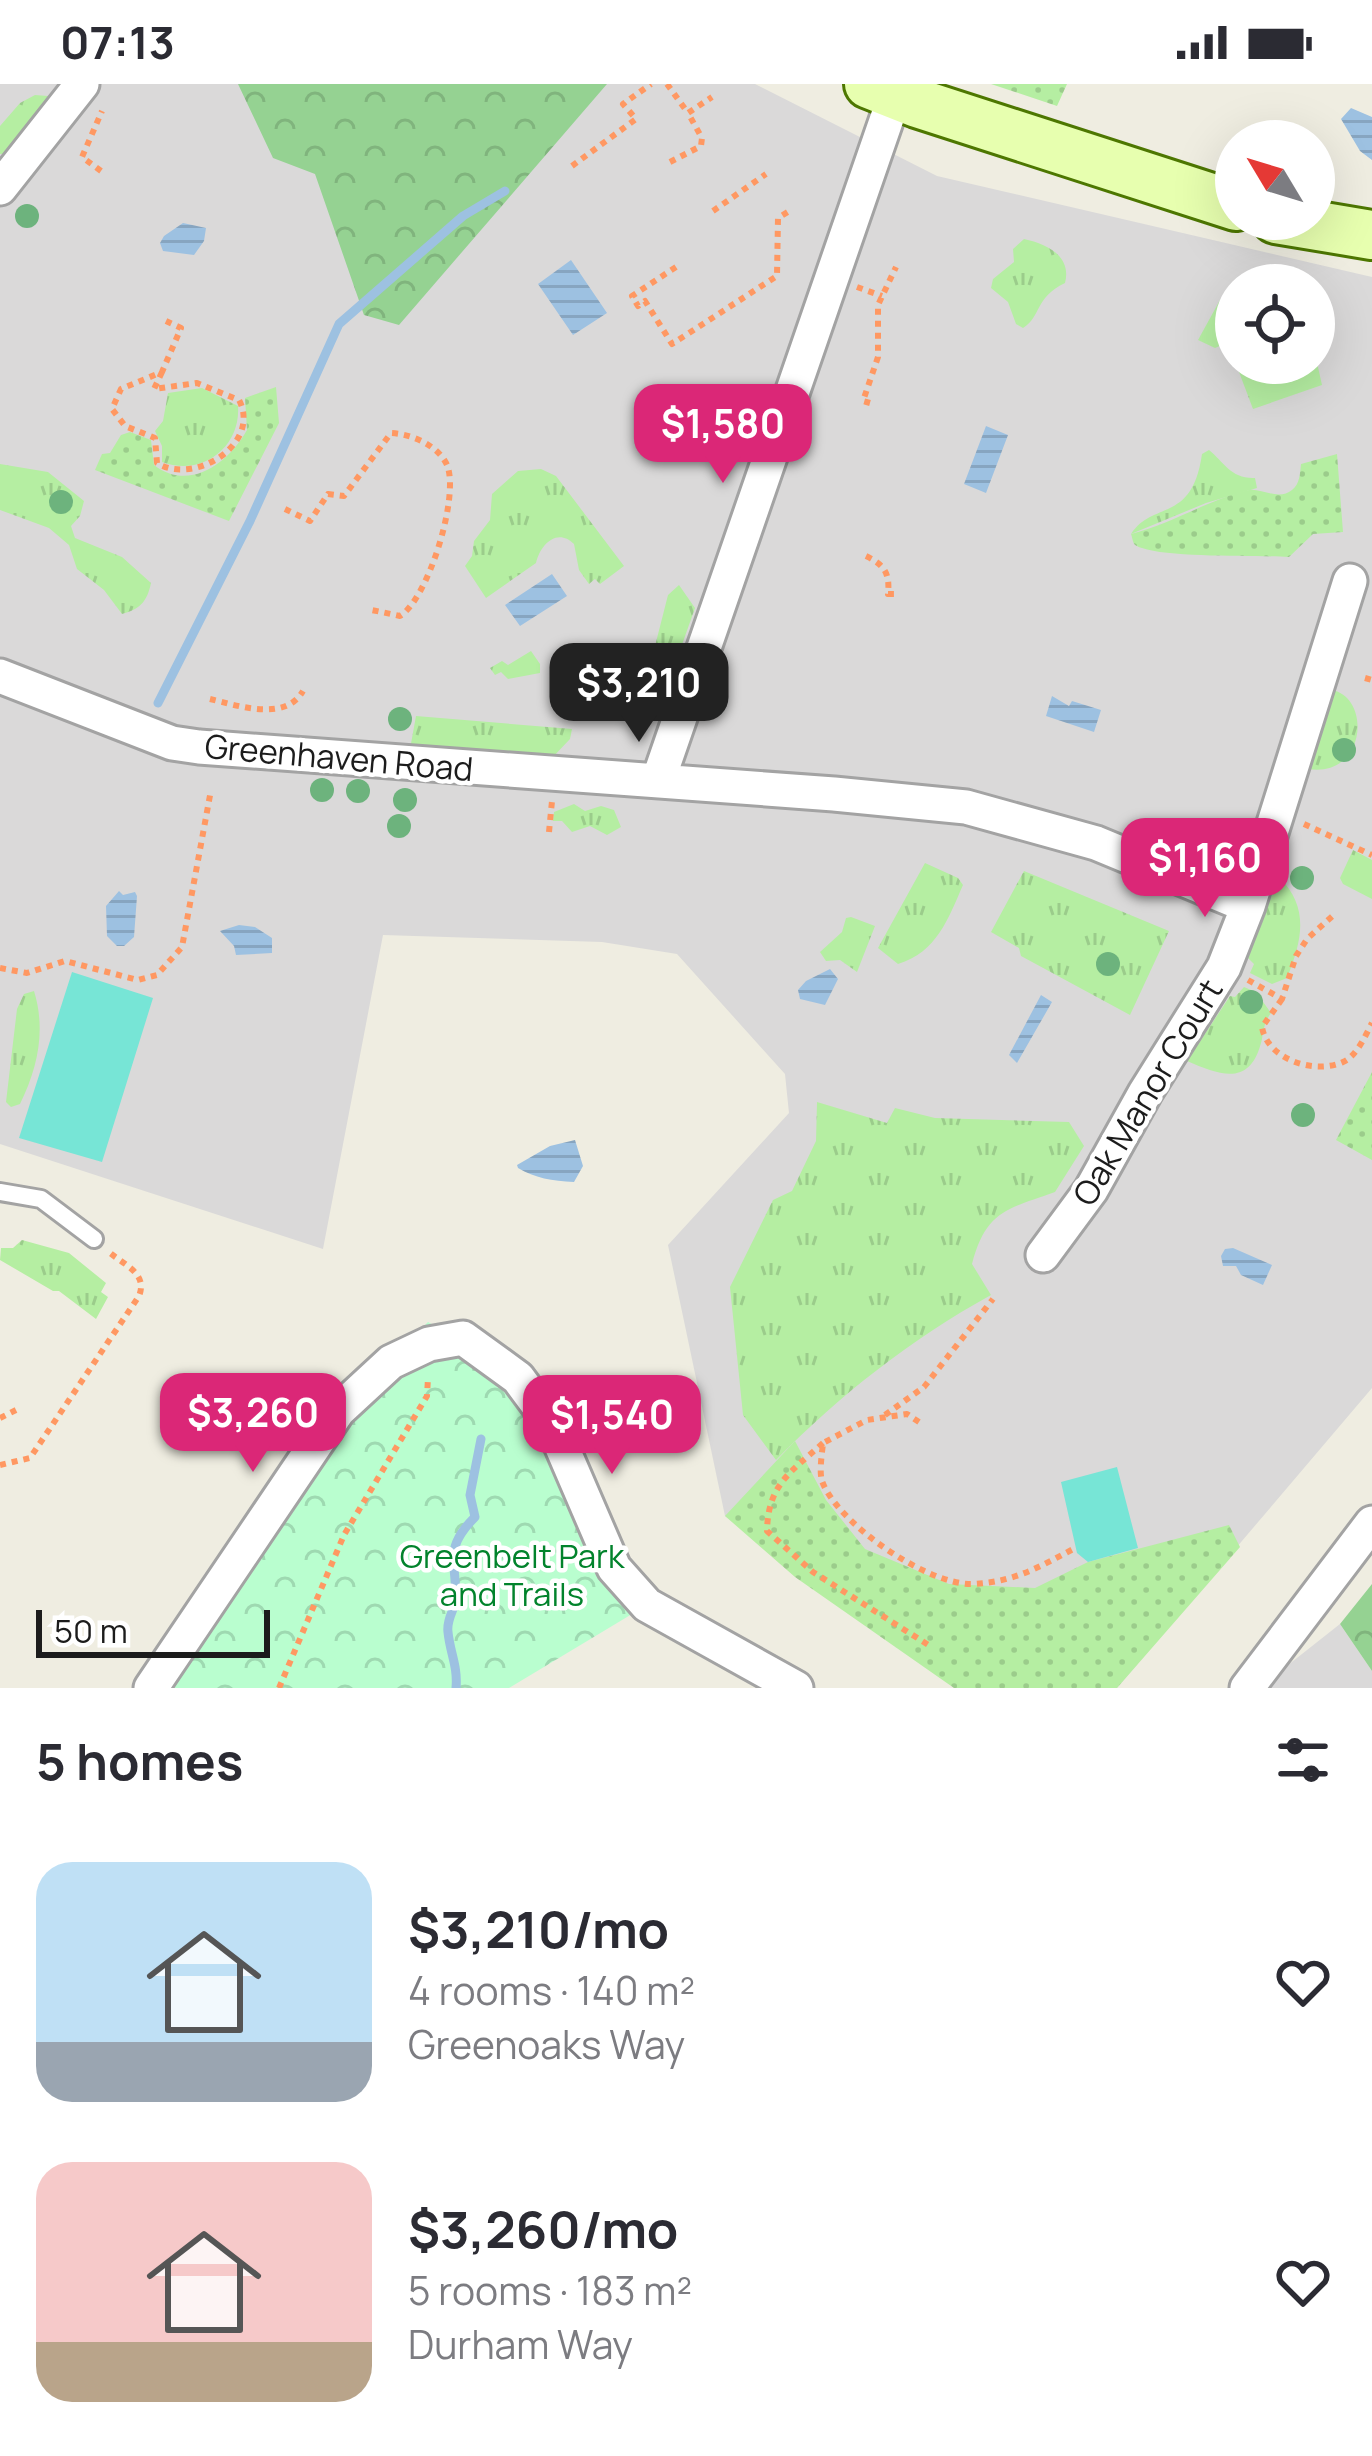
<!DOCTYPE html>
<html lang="en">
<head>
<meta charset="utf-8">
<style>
	body { margin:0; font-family:Manrope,sans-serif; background:#f7f7f7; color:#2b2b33; height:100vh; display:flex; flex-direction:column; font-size:45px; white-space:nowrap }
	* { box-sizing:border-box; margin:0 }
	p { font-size:39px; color:#7c7c81 }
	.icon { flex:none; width:66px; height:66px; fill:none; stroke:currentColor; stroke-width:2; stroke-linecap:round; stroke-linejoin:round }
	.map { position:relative; height:1604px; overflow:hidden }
	.drawer { display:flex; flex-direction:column; background:#fff; flex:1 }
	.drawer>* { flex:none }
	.needle { width:78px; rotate:308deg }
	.controls { position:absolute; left:1215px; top:36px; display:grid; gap:24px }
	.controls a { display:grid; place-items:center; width:120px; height:120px; border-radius:50%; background:#fff; box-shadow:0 12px 48px #0002; font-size:60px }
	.scale { position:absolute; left:36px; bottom:30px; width:234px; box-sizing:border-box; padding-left:12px; border:6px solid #1c1c1c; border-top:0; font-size:33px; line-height:42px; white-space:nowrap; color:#1c1c1c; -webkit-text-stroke:9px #fff; paint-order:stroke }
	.price { position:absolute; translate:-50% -102px; padding:0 27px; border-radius:24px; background:#db2777; color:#fff; font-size:39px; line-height:78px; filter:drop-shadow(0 3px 6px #0008) }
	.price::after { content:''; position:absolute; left:50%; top:72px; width:36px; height:27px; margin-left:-18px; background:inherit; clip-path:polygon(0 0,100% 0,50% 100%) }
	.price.selected { background:#222; color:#fff }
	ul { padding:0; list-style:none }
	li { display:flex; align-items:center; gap:36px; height:300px; padding:0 36px }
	li span { display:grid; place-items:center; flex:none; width:336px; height:240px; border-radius:36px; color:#555 }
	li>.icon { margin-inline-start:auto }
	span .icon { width:144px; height:144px; fill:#fffc; stroke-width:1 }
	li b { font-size:51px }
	h2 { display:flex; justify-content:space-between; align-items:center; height:144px; padding:0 36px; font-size:51px }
	.status { display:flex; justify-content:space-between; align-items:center; height:84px; padding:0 60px; background:#fff; direction:ltr }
	.status svg { height:33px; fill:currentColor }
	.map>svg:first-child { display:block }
	.residential { fill:#dad9d9; fill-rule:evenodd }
	.grass { fill:url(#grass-tufts) }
	.forest { fill:url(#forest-crowns) }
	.park { fill:url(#park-crowns) }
	.garden { fill:url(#garden-dots) }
	.pitch { fill:#77e5d6 }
	.water { fill:url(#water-rules) }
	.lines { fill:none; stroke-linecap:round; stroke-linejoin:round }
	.stream { stroke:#9dc1e1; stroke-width:9 }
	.lane-casing { stroke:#a3a3a3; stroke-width:22 }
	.street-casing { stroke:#a3a3a3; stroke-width:39 }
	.secondary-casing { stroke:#4d7700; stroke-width:54 }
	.path { stroke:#ff9862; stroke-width:6; stroke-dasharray:6 6; stroke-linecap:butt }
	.lane { stroke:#fff; stroke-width:16 }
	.street { stroke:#fff; stroke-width:33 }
	.secondary { stroke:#e7ffaf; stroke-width:48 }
	.tree { fill:#6db37d }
	.labels { text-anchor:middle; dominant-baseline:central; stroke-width:9; stroke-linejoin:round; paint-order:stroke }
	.street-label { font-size:33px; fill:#1c1c1c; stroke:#fff }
	.park-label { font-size:33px; fill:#02832c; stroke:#fff }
</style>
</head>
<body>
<div class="status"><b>07:13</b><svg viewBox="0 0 49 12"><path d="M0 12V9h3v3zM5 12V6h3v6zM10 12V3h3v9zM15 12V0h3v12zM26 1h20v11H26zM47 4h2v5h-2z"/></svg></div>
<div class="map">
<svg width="1372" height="1604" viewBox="0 0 1372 1604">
	<defs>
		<pattern id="grass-tufts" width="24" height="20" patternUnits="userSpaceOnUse" patternTransform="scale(3)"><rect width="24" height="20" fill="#b5eea2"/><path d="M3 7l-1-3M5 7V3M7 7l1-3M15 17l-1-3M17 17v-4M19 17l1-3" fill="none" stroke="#9bcc8b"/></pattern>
		<pattern id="forest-crowns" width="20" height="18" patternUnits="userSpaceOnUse" patternTransform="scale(3)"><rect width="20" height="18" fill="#95d292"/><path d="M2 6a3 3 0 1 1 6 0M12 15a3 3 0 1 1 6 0" fill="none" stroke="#80b47d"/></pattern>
		<pattern id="park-crowns" width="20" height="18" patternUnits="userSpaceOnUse" patternTransform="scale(3)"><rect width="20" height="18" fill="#b9fecf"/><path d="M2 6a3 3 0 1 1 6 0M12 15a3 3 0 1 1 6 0" fill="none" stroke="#9ed9b1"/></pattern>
		<pattern id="garden-dots" width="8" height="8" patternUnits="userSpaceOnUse" patternTransform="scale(3)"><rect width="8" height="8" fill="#b5eea2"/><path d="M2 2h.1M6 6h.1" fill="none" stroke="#9bcc8b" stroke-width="1.8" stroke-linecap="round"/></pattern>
		<pattern id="water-rules" width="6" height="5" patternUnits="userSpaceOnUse" patternTransform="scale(3)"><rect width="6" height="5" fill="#9dc1e1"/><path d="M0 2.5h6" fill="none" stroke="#87a5c0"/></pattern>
	</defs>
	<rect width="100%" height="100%" fill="#efede1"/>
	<path class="residential" d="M 0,0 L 755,0 L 937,92 L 1372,193 L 1372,1304 L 1117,1604 L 955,1604 L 725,1432 L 668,1161 L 789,1029 L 785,990 L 677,870 L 602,858 L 383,851 L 323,1165 L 0,1060 ZM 1236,201 L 1314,201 L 1314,279 L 1236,279 Z
		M 1340,1540 L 1372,1587 L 1372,1604 L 1259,1604 Z"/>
	<path class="grass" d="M 35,11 L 48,12 L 50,16 L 4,70 L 0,70 L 0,42 L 20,19 Z
		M 1024,155 C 1047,160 1072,172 1065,199 C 1034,214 1042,232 1023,244 L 1016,240 L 1008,218 L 991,204 L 993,195 L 1014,178 L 1013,165 Z
		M 1236,209 L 1236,260 L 1234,256 L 1215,264 L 1198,256 L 1220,216 Z
		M 1314,265 L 1322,301 L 1253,325 L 1236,280 L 1314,279 Z
		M 202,304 L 238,322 C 241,363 202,393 162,378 L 162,362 L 155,347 L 163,337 L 168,309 Z
		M 1209,366 C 1224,378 1231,395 1255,394 L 1257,404 L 1206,419 L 1131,450 C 1153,416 1192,440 1202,370 Z
		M 0,380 L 48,388 L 84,417 L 80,432 L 71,442 L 75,454 L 122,473 L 151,499 C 147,518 140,525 122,530 L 104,506 L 77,485 L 69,461 L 49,444 L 0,426 Z
		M 541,385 L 556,392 L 624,482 L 600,500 L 595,495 L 589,500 L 579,486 L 574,460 C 557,443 540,461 536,479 L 486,514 L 465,482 L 472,472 L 474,457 L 490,436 L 492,410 L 518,387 Z
		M 679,501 L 695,524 L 667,603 L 656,604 L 642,613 L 636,599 L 640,584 L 654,566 L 668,511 Z
		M 531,567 L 540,580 L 540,589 L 508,595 L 501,588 L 495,591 L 490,584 L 502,577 L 508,581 Z
		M 1332,606 C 1372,614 1366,694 1308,685 Z
		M 416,632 L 572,645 L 570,655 L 551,675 L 410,665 Z
		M 574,720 L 585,727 L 601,722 L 614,726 L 621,743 L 607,751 L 590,742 L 572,748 L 562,737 L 553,737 L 554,728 Z
		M 1353,766 L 1372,776 L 1372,815 L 1343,800 L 1340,794 Z
		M 925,779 L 958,794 L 963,801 C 948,835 937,868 898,880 L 878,864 Z
		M 1024,787 L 1169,847 L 1130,931 L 1021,872 L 1019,864 L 991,848 Z
		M 1279,793 C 1310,824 1302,856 1287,894 L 1272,900 L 1250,889 L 1254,880 L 1248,874 Z
		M 851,833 L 875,842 L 857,888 L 840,876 L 826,877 L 820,868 L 842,848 L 846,834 Z
		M 1244,903 L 1256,908 L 1271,929 C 1264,939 1264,944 1262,955 C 1251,1003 1222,992 1187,977 L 1230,912 L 1235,913 Z
		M 34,907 C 46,946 38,983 20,1020 L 11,1023 L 6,1018 L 17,925 L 24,910 Z
		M 817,1018 L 887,1039 L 895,1024 L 935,1034 L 1069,1038 L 1084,1062 L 1055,1108 C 1008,1125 986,1126 972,1180 L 991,1211 C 911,1255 840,1311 776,1376 L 743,1331 L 730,1203 L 773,1116 L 792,1107 L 816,1057 Z
		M 22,1156 L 69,1169 L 106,1199 L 101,1208 L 108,1213 L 96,1235 L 59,1207 L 53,1207 L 0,1176 L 1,1164 L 13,1164 Z"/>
	<path class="forest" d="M 238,0 L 607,0 L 399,241 L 364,231 L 315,90 L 273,74 Z
		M 1372,1500 L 1372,1587 L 1340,1540 Z"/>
	<path class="park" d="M 428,1238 L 486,1270 L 518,1294 L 647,1521 L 509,1604 L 161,1604 L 338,1327 Z"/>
	<path class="garden" d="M 991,0 L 1067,0 L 1057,22 Z
		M 276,303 L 279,339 L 229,437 L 95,386 L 102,370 L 110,369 L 121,351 L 130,348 L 151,356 L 154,381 C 189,408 228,380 247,346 L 245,314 Z
		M 1337,370 L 1343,448 L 1313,450 L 1289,473 C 1254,471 1171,474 1142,464 C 1132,461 1134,459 1131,450 C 1172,440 1207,416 1249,406 C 1261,404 1279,417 1292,406 C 1300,400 1300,389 1301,380 Z
		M 1372,988 L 1372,1076 L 1336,1056 Z
		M 795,1357 L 826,1416 L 865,1465 L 949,1500 L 1035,1504 L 1088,1478 L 1229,1441 L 1240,1463 L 1117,1604 L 954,1604 L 795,1493 L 725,1432 Z"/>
	<path class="pitch" d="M 72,888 L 153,914 L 102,1078 L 19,1054 Z
		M 1117,1383 L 1138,1464 L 1088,1478 L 1077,1469 L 1061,1398 Z"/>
	<path class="water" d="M 1351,24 L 1372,33 L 1372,76 L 1360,67 L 1341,35 Z
		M 183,139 L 206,144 L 204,157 L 194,171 L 163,167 L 160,159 L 164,152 Z
		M 571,176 L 607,229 L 573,251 L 538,200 Z
		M 986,342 L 1008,351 L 986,409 L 964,400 Z
		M 552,490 L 567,512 L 520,542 L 505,521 Z
		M 1052,612 L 1069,622 L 1072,617 L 1101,626 L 1094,648 L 1046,632 Z
		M 119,807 L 123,811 L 135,808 L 137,812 L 134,853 L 124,862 L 117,862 L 107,852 L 106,822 Z
		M 239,841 L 255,843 L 272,854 L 272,869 L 236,871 L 234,862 L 220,847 Z
		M 830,885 L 838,895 L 825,921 L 800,915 L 798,906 L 806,897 Z
		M 1041,911 L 1052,918 L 1017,979 L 1009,971 Z
		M 575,1056 L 583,1082 L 574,1098 C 552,1097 535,1094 518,1084 L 517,1081 L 550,1062 Z
		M 1233,1164 L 1272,1181 L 1263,1201 L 1241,1191 L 1236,1182 L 1223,1182 L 1221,1172 L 1225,1165 Z"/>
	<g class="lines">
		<path class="stream" d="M 158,619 L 250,437 L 339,240 L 463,132 L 505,107
			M 456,1604 C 458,1582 450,1569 448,1548 C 446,1534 456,1525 456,1512 C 455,1474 445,1463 475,1433 L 470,1411 L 481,1355"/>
		<g class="lane-casing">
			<path id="lane" d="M 0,1108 L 41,1115 L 94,1155"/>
		</g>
		<g class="street-casing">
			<path id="street" d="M 0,104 L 82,0
				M 0,592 L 172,659 L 199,663 L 834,710 L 966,723 L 1096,759 L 1248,822
				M 658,697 L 895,11
				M 1043,1171 L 1091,1106 L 1145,1009 L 1224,883 L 1248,822 L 1350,497
				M 151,1604 L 338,1327 L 391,1278 L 429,1260 L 463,1254 L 518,1294 L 552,1340 L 614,1484 L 647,1521 L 796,1604
				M 1247,1604 L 1372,1439"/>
		</g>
		<g class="secondary-casing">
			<path id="secondary" d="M 869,0 L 917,19 L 1236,122
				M 1276,135 L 1372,151"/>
		</g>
		<path class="path" d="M 667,0 L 688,29
			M 670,78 L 701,62 L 702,54 L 688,29 L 712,13
			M 572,82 L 636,35 L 623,20 L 651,0
			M 101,87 L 82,73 L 102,27
			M 713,127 L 766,90
			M 676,183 L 632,212 L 638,222 L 645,217 L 672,260 L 777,192 L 778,134 L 791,126
			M 857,203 L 882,212
			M 162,288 L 154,305 L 197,299 L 239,316 C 262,360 194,402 157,379 L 155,354 L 125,342 L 112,325 L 121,305 L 162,288 L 181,244 L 166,237
			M 870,319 L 863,317 L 878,273 L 878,221 L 896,183
			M 285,425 L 310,437 L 328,410 L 344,412 L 391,349 C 411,350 438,361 447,381 C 460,412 428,515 400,532 L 367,525
			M 866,472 C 885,481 890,490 888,510 L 895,510
			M 1365,594 L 1372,596
			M 210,615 C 239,622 285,638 303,607
			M 1304,740 L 1372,771
			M 549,748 L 552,717
			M 0,884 L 27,889 L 65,877 L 138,896 L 157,891 L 182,863 L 211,706
			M 1248,896 L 1282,915 L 1296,872 L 1307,855 L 1336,829
			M 1282,915 L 1262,943 C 1267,975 1314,991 1343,978 C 1357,972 1365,952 1372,939
			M 885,1331 L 924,1303 L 993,1215
			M 0,1334 L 16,1326
			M 919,1338 L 907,1330 L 867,1336 L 823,1359 C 822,1370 819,1387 822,1397 C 837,1439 927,1501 972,1500 C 1015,1498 1039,1483 1077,1463
			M 823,1359 C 791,1388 768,1400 767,1447 L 813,1488 L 930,1562
			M 0,1381 L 30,1374 L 139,1212 C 148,1190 125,1181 110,1169
			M 279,1604 L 344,1451 L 427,1312 L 428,1294"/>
		<use href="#lane" class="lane"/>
		<use href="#street" class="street"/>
		<use href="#secondary" class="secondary"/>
	</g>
	<g class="tree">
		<circle cx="27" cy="132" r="12"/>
		<circle cx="61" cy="418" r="12"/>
		<circle cx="400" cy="635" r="12"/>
		<circle cx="1344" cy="666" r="12"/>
		<circle cx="322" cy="706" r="12"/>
		<circle cx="358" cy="707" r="12"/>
		<circle cx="405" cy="716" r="12"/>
		<circle cx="399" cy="742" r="12"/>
		<circle cx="1302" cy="794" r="12"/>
		<circle cx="1108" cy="880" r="12"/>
		<circle cx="1251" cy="918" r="12"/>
		<circle cx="1303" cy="1031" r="12"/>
	</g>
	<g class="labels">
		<g class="street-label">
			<text transform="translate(339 673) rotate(5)">Greenhaven Road</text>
			<text transform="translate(1147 1008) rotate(-59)">Oak Manor Court</text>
		</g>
		<g class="park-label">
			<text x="512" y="1471">Greenbelt Park<tspan x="512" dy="38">and Trails</tspan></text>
		</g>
	</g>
</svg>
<div class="controls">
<a><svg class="needle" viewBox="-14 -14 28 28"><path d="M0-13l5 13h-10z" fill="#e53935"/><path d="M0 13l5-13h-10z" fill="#7c7c81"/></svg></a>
<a><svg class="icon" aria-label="locate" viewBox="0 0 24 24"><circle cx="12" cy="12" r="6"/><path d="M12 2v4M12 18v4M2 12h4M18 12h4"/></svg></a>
</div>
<div class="scale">50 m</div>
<b class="price" style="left:723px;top:402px">$1,580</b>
<b class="price selected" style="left:639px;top:661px">$3,210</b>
<b class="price" style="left:1205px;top:836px">$1,160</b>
<b class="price" style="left:253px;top:1391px">$3,260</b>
<b class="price" style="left:612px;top:1393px">$1,540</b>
</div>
<section class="drawer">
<h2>5 homes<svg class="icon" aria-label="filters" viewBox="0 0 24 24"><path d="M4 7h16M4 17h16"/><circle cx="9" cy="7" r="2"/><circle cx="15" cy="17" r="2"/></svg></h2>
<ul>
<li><span style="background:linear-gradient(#bfe0f5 75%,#9aa5b1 0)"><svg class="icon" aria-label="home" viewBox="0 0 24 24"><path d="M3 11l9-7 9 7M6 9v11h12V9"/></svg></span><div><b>$3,210/mo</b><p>4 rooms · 140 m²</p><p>Greenoaks Way</p></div><svg class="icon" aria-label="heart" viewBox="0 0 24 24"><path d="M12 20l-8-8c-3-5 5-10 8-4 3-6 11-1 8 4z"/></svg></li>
<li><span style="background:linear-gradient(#f6c9c9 75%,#b9a48a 0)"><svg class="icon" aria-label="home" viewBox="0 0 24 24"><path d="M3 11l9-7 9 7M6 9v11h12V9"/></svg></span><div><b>$3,260/mo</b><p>5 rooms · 183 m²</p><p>Durham Way</p></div><svg class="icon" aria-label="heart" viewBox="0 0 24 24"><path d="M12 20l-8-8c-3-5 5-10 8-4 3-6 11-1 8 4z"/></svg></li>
</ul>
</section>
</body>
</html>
